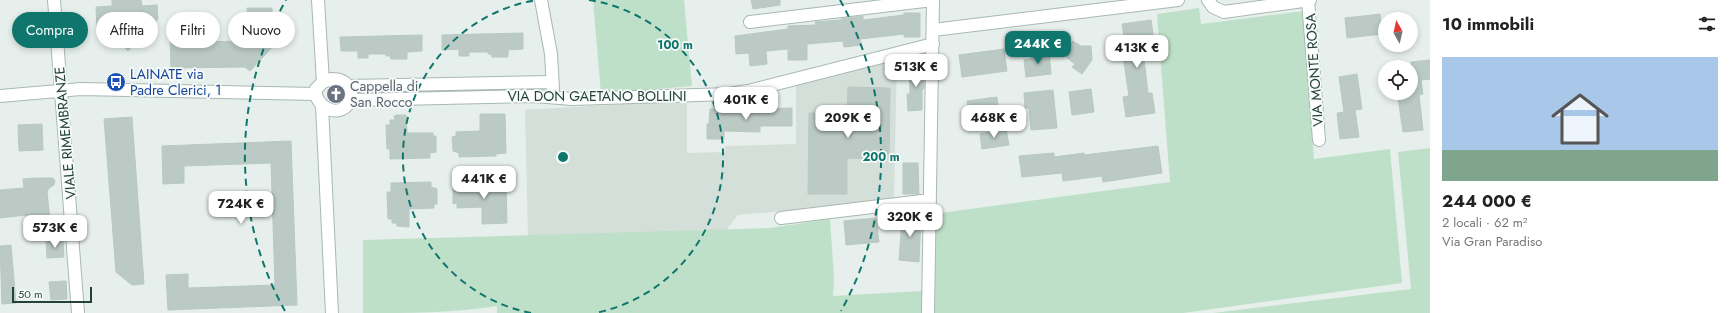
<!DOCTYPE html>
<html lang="it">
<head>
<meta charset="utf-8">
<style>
	body { margin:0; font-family:Jost,sans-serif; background:#f6f6f6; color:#222; height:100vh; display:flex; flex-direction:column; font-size:15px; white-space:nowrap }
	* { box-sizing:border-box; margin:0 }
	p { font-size:13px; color:#767676 }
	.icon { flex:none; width:22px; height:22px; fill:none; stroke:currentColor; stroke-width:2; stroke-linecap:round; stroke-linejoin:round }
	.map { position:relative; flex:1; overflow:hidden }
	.sheet { display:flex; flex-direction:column; background:#fff; width:300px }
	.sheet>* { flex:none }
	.guide { position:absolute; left:12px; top:12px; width:380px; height:36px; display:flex; gap:8px }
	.needle { width:26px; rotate:352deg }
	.buttons { position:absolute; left:1378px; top:12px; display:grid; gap:8px }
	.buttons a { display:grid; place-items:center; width:40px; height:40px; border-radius:50%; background:#fff; box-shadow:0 2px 6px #0003; font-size:20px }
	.scale { position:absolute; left:12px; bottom:10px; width:80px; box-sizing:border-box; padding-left:4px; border:2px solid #24423a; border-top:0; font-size:11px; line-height:14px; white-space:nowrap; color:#24423a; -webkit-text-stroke:3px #f7fbf9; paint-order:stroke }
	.price { position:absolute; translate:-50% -34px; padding:0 9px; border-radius:8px; background:#fff; color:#222; font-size:13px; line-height:26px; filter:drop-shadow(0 1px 2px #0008) }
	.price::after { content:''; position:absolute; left:50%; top:24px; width:12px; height:9px; margin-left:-6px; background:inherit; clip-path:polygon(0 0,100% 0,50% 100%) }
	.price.active { background:#0f766e; color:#fff }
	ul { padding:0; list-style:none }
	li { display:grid; align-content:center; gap:8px; height:212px; padding:0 12px }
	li+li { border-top:1px solid #e0e0e0 }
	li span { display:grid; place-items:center; height:124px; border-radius:0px; color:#555 }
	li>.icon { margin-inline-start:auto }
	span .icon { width:72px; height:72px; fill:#fffc; stroke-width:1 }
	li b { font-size:17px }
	h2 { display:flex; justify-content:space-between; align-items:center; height:48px; padding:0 12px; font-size:17px }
	.chip { padding:0 14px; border-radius:18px; background:#fff; box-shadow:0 2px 6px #0003; font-size:14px; line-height:36px }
	.chip.active { background:#0f766e; color:#fff }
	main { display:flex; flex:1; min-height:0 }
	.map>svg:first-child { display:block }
	.built { fill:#d4dfda }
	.green { fill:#bfe0c8 }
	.building { fill:#bbcac4; stroke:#b8c9c2 }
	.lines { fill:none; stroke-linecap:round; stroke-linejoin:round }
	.minor-casing { stroke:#a8b8b2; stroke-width:14 }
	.minor { stroke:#fff; stroke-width:12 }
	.ring { fill:none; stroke:#0f766e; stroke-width:2; stroke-dasharray:7 5 }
	.labels { text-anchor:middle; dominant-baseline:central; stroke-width:3.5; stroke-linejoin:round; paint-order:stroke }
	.street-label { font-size:14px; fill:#24423a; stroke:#f7fbf9 }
	.transit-label { font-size:14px; fill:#164399; stroke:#f7fbf9; text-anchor:start }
	.worship-label { font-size:14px; fill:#5b616d; stroke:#f7fbf9; text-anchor:start }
	.centre { fill:#0f766e; stroke:#f7fbf9; stroke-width:2 }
	.ring-label { font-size:12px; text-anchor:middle; font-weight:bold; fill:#0f766e; stroke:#f7fbf9; stroke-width:3.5; stroke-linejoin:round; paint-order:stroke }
</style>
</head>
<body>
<main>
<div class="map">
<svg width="1430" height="313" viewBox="0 0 1430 313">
	<rect width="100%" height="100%" fill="#e6efeb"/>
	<path class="built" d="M 897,58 L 894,198 L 829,207 L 738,215 L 726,230 L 528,236 L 525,110 L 687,100 L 687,153 L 725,152 L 725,146 L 796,144 L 796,82 Z"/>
	<path class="green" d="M 593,0 L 684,0 L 692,86 L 601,94 Z
		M 1199,8 L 1201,24 L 1304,11 L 1314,159 L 1390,149 L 1402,283 L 1183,313 L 931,313 L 933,214 L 1170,182 L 1157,14 Z
		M 1430,148 L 1430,313 L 1213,313 L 1411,289 L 1398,152 Z
		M 830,219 L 834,278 L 833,296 L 922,291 L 922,313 L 497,313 L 497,306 C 455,313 406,313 363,313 L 363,240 L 770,228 Z"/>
	<path class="building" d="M 112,0 L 141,0 L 142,6 L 157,5 L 158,19 L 128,51 L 105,29 L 97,30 L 96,7 L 112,6 Z
		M 751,0 L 780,0 L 780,5 L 753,9 Z
		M 247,8 L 272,8 L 273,37 L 277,42 L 250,71 L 245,67 L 171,68 L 170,28 L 195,28 L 195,42 L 245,41 L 248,34 Z
		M 904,13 L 920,13 L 920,37 L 904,37 L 904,34 L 860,39 L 861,45 L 844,47 L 843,41 L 807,44 L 807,60 L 788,60 L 788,49 L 766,51 L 767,64 L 750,66 L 749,53 L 736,54 L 735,36 L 788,29 L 788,26 L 816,25 L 815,22 L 841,20 L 841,19 L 863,16 L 863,20 L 904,15 Z
		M 1380,14 L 1382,34 L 1347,38 L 1345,18 Z
		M 1151,20 L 1154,40 L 1142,42 L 1148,93 L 1152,93 L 1155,113 L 1126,117 L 1123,97 L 1129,96 L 1123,56 L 1127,56 L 1122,24 Z
		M 523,33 L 523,49 L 508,50 L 508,57 L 492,57 L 491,54 L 488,54 L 488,52 L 469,52 L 469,56 L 459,56 L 459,49 L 442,50 L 442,35 Z
		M 422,35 L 422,51 L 407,52 L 407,59 L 391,59 L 390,56 L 386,56 L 386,54 L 368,54 L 368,58 L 358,58 L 358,51 L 341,51 L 340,37 Z
		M 1073,41 L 1081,46 L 1091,46 L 1092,60 L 1082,74 L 1072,67 L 1075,64 L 1067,58 L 1066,49 Z
		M 1004,49 L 1007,71 L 962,77 L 959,55 Z
		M 1049,51 L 1051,74 L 1026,77 L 1024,60 L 1031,59 L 1031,53 Z
		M 1430,60 L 1430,79 L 1421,80 L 1423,94 L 1419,95 L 1423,130 L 1403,132 L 1398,98 L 1402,98 L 1402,93 L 1411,93 L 1411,62 Z
		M 909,65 L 924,65 L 924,89 L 922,89 L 922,110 L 908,111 L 907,94 L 910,94 Z
		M 1357,74 L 1362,109 L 1355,110 L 1359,137 L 1340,139 L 1337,113 L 1344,112 L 1339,77 Z
		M 848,87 L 890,88 L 889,159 L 847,158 L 847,194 L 808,194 L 809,113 L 847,113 Z
		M 1091,89 L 1094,112 L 1072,115 L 1069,92 Z
		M 1053,90 L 1057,128 L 1031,130 L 1029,108 L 1025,108 L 1024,93 Z
		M 997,97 L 999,114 L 969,118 L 967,101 Z
		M 792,108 L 792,126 L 760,126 L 760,132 L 724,131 L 724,139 L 707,139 L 707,124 L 709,124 L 710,109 L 723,109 L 723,112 L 761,113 L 761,109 Z
		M 480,114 L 505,114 L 506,153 L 496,154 L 496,156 L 459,157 L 459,153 L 453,151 L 452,137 L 456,136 L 456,132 L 480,131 Z
		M 397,115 L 406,115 L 407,133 L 433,133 L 433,136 L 436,136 L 436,152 L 430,153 L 430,158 L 390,159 L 390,149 L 387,149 L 386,125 L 390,125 L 390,120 L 395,120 L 394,116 Z
		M 132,117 L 144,284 L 132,285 L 116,272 L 104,119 Z
		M 42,124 L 43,150 L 19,151 L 18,125 Z
		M 1006,129 L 1009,145 L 982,149 L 980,134 Z
		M 291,141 L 297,305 L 168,310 L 166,275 L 188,274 L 188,288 L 275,285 L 271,163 L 184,166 L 184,183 L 163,184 L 162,146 Z
		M 1158,146 L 1162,173 L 1103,182 L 1102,176 L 1063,181 L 1062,173 L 1022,177 L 1019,156 L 1054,153 L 1054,157 L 1084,153 L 1084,155 Z
		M 903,163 L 918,163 L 919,194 L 903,194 Z
		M 36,178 L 53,178 L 55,181 L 54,185 L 49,188 L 47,192 L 50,220 L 26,222 L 26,215 L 0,218 L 0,190 L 24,188 L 23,179 Z
		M 496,181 L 496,184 L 506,184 L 507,223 L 482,224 L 482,207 L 457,208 L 457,203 L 453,204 L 453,189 L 459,187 L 459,182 Z
		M 431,182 L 431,187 L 437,189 L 437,204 L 434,204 L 434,208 L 409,209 L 409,227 L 397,226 L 396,223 L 392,223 L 392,219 L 388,219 L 387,192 L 391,192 L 391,183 Z
		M 900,215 L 921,215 L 919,262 L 899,260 L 901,233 Z
		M 876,218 L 879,242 L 846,245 L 844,221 Z
		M 63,239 L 64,257 L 47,258 L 46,241 Z
		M 11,245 L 16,303 L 2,304 L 0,246 Z
		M 66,281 L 67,299 L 51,300 L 49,282 Z"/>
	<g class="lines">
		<g class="minor-casing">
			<path id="minor" d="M 54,0 L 78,313
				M 318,0 L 323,82
				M 541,0 L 551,54 L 553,89
				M 1208,0 L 1213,7 L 1224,12 L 1310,0
				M 1308,0 L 1319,140
				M 750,22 L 933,0
				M 933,30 L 1178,0
				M 332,79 C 346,79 355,89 349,103 C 338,119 314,107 316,89 L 323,82 Z
				M 349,86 L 552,82
				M 0,96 L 81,89 L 316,94
				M 351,100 L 534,96 L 572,99 L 729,94 L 748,91 L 933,44
				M 322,106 L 332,313
				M 781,218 L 930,200
				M 928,313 L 933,0"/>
		</g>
		<use href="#minor" class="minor"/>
	</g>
	<g class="ring">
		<path d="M531 313A159 159 0 0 1 537 0M589 0A159 159 0 0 1 595 313"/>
		<path d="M285 311A318 318 0 0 1 286 0M840 0A318 318 0 0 1 841 311"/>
	</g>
	<defs>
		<g id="bus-disc" transform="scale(1)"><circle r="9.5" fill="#1a4fb4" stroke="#f7fbf9"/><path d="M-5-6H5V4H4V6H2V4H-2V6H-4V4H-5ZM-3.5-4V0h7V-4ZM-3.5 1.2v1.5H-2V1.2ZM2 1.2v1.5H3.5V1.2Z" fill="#fff"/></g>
		<g id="church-disc" transform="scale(1)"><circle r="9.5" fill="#6b7280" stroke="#f7fbf9"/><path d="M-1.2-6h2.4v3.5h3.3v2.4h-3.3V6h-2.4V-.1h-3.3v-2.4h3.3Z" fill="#fff"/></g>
	</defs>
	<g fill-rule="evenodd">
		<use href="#bus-disc" x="116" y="82"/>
		<use href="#church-disc" x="336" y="94"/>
	</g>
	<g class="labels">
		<g class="street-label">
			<text transform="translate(1314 70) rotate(-94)">VIA MONTE ROSA</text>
			<text x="597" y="96">VIA DON GAETANO BOLLINI</text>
			<text transform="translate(65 133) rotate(-95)">VIALE RIMEMBRANZE</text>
		</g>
		<g class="transit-label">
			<text x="130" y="74">LAINATE via<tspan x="130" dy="16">Padre Clerici, 1</tspan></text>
		</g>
		<g class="worship-label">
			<text x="350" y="86">Cappella di<tspan x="350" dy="16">San Rocco</tspan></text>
		</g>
	</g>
	<circle cx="563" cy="157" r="6" class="centre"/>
	<g class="ring-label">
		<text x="675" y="49">100 m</text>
		<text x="881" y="161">200 m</text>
	</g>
</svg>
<div class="buttons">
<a><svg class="needle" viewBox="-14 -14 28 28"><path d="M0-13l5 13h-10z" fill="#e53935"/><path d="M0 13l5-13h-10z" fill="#767676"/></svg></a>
<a><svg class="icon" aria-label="locate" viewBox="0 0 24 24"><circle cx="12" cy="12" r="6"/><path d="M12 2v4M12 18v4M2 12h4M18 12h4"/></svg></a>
</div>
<div class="scale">50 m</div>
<b class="price active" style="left:1038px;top:65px">244K €</b>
<b class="price" style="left:1137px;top:69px">413K €</b>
<b class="price" style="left:916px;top:88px">513K €</b>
<b class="price" style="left:746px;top:121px">401K €</b>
<b class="price" style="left:848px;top:139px">209K €</b>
<b class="price" style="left:994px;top:139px">468K €</b>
<b class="price" style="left:484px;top:200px">441K €</b>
<b class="price" style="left:241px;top:225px">724K €</b>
<b class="price" style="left:910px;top:238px">320K €</b>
<b class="price" style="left:55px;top:249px">573K €</b>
<div class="guide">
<a class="chip active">Compra</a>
<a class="chip">Affitta</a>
<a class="chip">Filtri</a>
<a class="chip">Nuovo</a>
</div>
</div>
<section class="sheet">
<h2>10 immobili<svg class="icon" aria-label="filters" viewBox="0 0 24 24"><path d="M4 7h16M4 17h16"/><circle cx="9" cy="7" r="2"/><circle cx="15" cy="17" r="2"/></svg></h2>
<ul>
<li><span style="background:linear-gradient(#a9c7e8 75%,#7fa58c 0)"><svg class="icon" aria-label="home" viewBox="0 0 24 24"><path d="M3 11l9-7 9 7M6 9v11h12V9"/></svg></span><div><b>244 000 €</b><p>2 locali · 62 m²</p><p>Via Gran Paradiso</p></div></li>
</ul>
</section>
</main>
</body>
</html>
